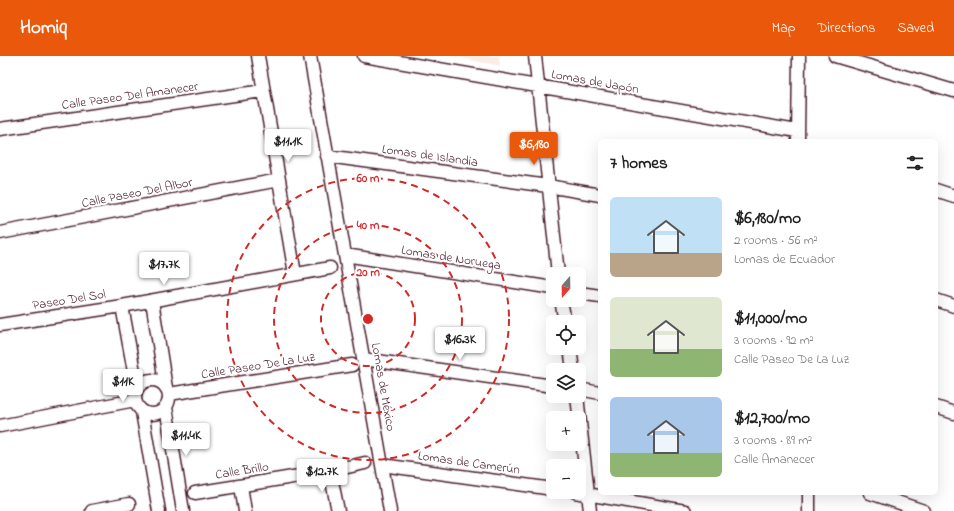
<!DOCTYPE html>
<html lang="en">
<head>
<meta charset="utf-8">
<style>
	body { margin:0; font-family:"Indie Flower",sans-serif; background:#f2f2f2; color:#222; height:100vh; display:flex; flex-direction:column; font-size:15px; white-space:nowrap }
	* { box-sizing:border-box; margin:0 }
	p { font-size:13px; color:#767676 }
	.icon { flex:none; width:22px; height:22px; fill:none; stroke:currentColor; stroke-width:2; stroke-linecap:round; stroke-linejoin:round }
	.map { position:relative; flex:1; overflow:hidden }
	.details { position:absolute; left:598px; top:83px; width:340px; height:356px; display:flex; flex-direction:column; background:#fff; border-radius:6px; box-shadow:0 4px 16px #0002 }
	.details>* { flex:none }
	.needle { width:26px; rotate:200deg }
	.tools { position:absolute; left:546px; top:211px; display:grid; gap:8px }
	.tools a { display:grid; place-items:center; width:40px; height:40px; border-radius:6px; background:#fff; box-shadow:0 4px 16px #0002; font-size:20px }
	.price { position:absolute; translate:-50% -34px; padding:0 9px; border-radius:4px; background:#fff; color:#222; font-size:13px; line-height:26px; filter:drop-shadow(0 1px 2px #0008) }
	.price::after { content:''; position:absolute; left:50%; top:24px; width:12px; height:9px; margin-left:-6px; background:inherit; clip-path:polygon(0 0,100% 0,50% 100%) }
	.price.active { background:#ea580c; color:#fff }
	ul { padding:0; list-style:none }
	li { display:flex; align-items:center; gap:12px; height:100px; padding:0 12px }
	li span { display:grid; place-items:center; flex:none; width:112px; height:80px; border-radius:6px; color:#555 }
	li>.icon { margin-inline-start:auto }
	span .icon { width:48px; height:48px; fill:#fffc; stroke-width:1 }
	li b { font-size:17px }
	h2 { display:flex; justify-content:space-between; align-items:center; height:48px; padding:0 12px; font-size:17px }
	header { display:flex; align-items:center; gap:24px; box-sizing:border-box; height:56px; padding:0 20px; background:#ea580c; color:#fff }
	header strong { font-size:19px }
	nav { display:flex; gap:22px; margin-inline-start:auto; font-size:14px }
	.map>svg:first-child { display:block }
	.built { fill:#fcede4 }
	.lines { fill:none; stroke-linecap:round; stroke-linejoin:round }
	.minor-casing { stroke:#4a1f2b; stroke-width:15 }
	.minor { stroke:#fff; stroke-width:12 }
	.ring { fill:none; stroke:#d62828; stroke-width:2; stroke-dasharray:7 5 }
	.labels { text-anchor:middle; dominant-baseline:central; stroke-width:4; stroke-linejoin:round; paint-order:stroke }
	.street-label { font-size:13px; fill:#4a1f2b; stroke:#fff }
	.centre { fill:#d62828; stroke:#fff; stroke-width:2 }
	.ring-label { font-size:12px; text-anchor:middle; font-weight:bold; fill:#d62828; stroke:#fff; stroke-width:4; stroke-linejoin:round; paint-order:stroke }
</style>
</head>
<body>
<header>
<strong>Homiq</strong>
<nav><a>Map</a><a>Directions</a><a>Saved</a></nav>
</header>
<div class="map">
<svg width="954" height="455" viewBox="0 0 954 455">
	<rect width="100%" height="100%" fill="#fff"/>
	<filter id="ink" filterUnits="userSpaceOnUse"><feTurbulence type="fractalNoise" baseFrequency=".025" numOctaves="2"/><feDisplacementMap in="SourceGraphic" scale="8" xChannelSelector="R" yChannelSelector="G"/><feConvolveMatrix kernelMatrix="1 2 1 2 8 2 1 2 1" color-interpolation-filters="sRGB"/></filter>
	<g filter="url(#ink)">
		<path class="built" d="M 451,0 L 499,0 L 500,10 Z"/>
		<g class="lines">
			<g class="minor-casing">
				<path id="minor" d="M 258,0 L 295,218
					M 310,0 L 390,455
					M 364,0 L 797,75
					M 535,0 L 558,218
					M 835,0 L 954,35
					M 0,73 L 263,35
					M 798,85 L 799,0
					M 327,100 L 548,130 L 600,139
					M 936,134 L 954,140
					M 0,177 L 279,124
					M 345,199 L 553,232
					M 579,237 L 600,240
					M 561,244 L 565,266
					M 936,244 L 954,250
					M 152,245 L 166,332
					M 122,250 L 137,332
					M 0,269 L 122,250 L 330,212
					M 570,292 L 573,314
					M 363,303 L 553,330
					M135 341a17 17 0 1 1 34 0a17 17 0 1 1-34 0Z
					M 579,333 L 600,337
					M 169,338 L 352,309
					M 577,340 L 590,455
					M 166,351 L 183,455
					M 936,351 L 954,357
					M 142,356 L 159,455
					M 0,370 L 135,344
					M 382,409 L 553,433
					M 330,415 L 338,455
					M 241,430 L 245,455
					M 575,436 L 685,455
					M 195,437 L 330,415 L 365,407
					M 809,437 L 809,455
					M 870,437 L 924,455
					M 92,455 L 129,448"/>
			</g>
			<use href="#minor" class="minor"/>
		</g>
	</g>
	<g class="ring">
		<circle cx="368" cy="263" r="47"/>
		<circle cx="368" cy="263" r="94"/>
		<circle cx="368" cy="263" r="141"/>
	</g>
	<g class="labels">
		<g class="street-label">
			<text transform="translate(595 26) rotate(10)">Lomas de Japón</text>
			<text transform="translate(130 40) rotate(-8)">Calle Paseo Del Amanecer</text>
			<text transform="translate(430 100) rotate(8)">Lomas de Islandia</text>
			<text transform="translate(137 137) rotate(-11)">Calle Paseo Del Albor</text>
			<text transform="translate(451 202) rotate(9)">Lomas de Noruega</text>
			<text transform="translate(69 244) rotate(-9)">Paseo Del Sol</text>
			<text transform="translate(258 310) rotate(-9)">Calle Paseo De La Luz</text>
			<text transform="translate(383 331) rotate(80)">Lomas de México</text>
			<text transform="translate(469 407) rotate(8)">Lomas de Camerún</text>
			<text transform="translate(242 415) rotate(-9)">Calle Brillo</text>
		</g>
	</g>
	<circle cx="368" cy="263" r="6" class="centre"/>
	<g class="ring-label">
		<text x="368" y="126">60 m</text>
		<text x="368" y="173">40 m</text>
		<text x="368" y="220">20 m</text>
	</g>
</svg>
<div class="tools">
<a><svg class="needle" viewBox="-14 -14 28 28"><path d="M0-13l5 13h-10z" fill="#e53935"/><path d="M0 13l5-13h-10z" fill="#767676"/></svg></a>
<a><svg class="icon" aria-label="locate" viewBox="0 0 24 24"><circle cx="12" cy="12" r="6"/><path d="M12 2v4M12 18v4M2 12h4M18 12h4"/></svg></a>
<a><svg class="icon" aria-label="layers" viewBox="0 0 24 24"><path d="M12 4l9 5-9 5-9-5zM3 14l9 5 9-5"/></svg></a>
<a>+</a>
<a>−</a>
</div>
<b class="price" style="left:288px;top:107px">$11.1K</b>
<b class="price active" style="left:534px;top:110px">$6,180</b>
<b class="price" style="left:164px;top:230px">$17.7K</b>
<b class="price" style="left:460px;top:305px">$16.3K</b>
<b class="price" style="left:123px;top:347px">$11K</b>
<b class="price" style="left:186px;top:401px">$11.4K</b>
<b class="price" style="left:322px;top:437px">$12.7K</b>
<section class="details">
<h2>7 homes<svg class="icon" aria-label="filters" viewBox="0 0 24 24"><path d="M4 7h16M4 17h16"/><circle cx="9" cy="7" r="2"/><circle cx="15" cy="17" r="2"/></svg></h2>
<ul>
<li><span style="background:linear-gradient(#bfe0f5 70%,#b9a48a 0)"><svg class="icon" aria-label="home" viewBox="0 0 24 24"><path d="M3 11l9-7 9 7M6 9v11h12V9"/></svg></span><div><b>$6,180/mo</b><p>2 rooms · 56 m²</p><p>Lomas de Ecuador</p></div></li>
<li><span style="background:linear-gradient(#dfe7d0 65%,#8fb573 0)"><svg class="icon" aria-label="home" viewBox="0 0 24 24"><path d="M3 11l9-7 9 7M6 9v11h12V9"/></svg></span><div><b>$11,000/mo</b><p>3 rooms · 92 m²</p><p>Calle Paseo De La Luz</p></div></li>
<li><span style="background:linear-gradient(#a9c7e8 70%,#8fb573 0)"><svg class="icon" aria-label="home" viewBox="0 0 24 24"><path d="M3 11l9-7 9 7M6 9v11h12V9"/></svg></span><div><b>$12,700/mo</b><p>3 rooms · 89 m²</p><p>Calle Amanecer</p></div></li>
</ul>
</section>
</div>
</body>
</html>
